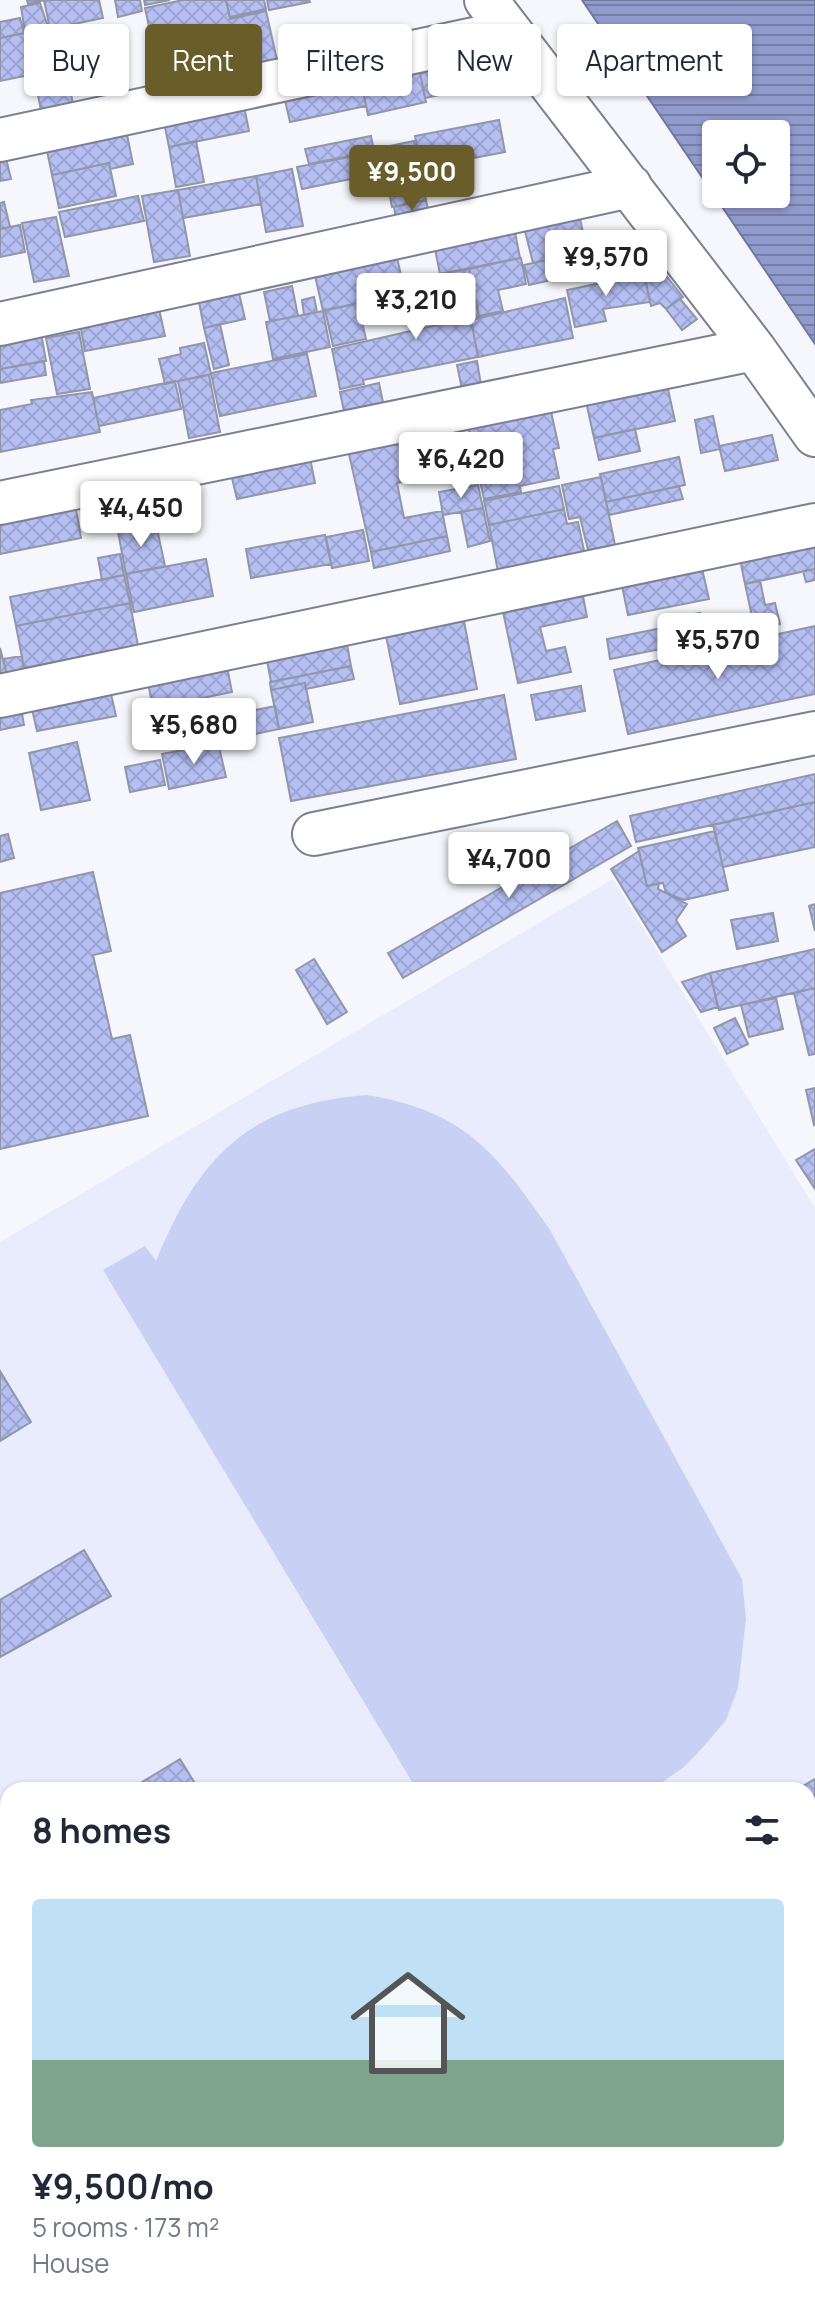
<!DOCTYPE html>
<html lang="en">
<head>
<meta charset="utf-8">
<style>
	body { margin:0; font-family:Manrope,sans-serif; background:#f2f2f3; color:#1f2937; height:100vh; display:flex; flex-direction:column; font-size:30px; white-space:nowrap }
	* { box-sizing:border-box; margin:0 }
	p { font-size:26px; color:#747a83 }
	.icon { flex:none; width:44px; height:44px; fill:none; stroke:currentColor; stroke-width:2; stroke-linecap:round; stroke-linejoin:round }
	.map { position:relative; flex:1; overflow:hidden }
	.sheet { position:absolute; left:0px; top:1782px; width:816px; height:536px; display:flex; flex-direction:column; background:#fff; border-radius:24px 24px 0 0; box-shadow:0 2px 6px #0004 }
	.sheet>* { flex:none }
	.hud { position:absolute; left:24px; top:24px; width:768px; height:72px; display:flex; gap:16px }
	.tools { position:absolute; left:702px; top:120px; display:grid; gap:16px }
	.tools a { display:grid; place-items:center; width:88px; height:88px; border-radius:8px; background:#fff; box-shadow:0 2px 6px #0004; font-size:40px }
	.price { position:absolute; translate:-50% -68px; padding:0 18px; border-radius:8px; background:#fff; color:#222; font-size:26px; line-height:52px; filter:drop-shadow(0 2px 4px #0008) }
	.price::after { content:''; position:absolute; left:50%; top:48px; width:24px; height:18px; margin-left:-12px; background:inherit; clip-path:polygon(0 0,100% 0,50% 100%) }
	.price.on { background:#695d2a; color:#fff }
	ul { padding:0; list-style:none }
	li { display:grid; align-content:center; gap:16px; height:424px; padding:0 32px }
	li span { display:grid; place-items:center; height:248px; border-radius:8px; color:#555 }
	li>.icon { margin-inline-start:auto }
	span .icon { width:144px; height:144px; fill:#fffc; stroke-width:1 }
	li b { font-size:34px }
	h2 { display:flex; justify-content:space-between; align-items:center; height:96px; padding:0 32px; font-size:34px }
	.tag { padding:0 28px; border-radius:8px; background:#fff; box-shadow:0 2px 6px #0004; font-size:28px; line-height:72px }
	.tag.on { background:#695d2a; color:#fff }
	.map>svg:first-child { display:block }
	.built { fill:#e8ecfd }
	.park { fill:#c8d0f4 }
	.water { fill:url(#water-rules); stroke:#71789e; stroke-width:2; fill-rule:evenodd }
	.building { fill:url(#building-cross-hatch); stroke:#9196a9; stroke-width:2 }
	.lines { fill:none; stroke-linecap:round; stroke-linejoin:round }
	.minor-casing { stroke:#7b7f92; stroke-width:46 }
	.minor { stroke:#fff; stroke-width:42 }
</style>
</head>
<body>
<div class="map">
<svg width="815" height="2318" viewBox="0 0 815 2318">
	<defs>
		<pattern id="water-rules" width="6" height="5" patternUnits="userSpaceOnUse" patternTransform="scale(2)"><rect width="6" height="5" fill="#909acc"/><path d="M0 2.5h6" fill="none" stroke="#767ea6"/></pattern>
		<pattern id="building-cross-hatch" width="8" height="8" patternUnits="userSpaceOnUse" patternTransform="scale(2)"><rect width="8" height="8" fill="#b5bff3"/><path d="M0 0l8 8M0 8l8-8" fill="none" stroke="#9ca4d1"/></pattern>
	</defs>
	<rect width="100%" height="100%" fill="#f6f7fc"/>
	<path class="built" d="M 613,879 L 815,1208 L 815,2318 L 74,2318 L 69,2310 L 808,2310 L 808,1790 L 8,1790 L 8,2205 L 0,2192 L 0,1242 Z"/>
	<path class="park" d="M 367,1095 C 464,1111 496,1152 550,1230 L 742,1579 L 746,1619 L 738,1688 L 726,1720 L 705,1745 L 684,1767 L 651,1790 L 417,1790 L 103,1270 L 145,1246 L 156,1261 C 199,1156 249,1104 367,1095 Z"/>
	<path class="water" d="M 582,0 L 815,0 L 815,344 ZM 716,134 L 776,134 L 776,194 L 716,194 Z"/>
	<path class="building" d="M 27,0 L 99,0 L 103,18 L 50,29 L 44,0 L 28,4 Z
		M 115,0 L 140,0 L 142,11 L 118,17 Z
		M 144,0 L 170,0 L 145,5 Z
		M 183,0 L 226,0 L 230,19 L 266,11 L 277,60 L 161,84 L 145,8 Z
		M 226,0 L 264,0 L 266,9 L 230,17 Z
		M 267,0 L 309,0 L 310,2 L 269,10 Z
		M 40,3 L 48,27 L 25,32 L 21,7 Z
		M 20,18 L 24,33 L 0,38 L 0,22 Z
		M 25,33 L 31,61 L 63,54 L 73,104 L 41,111 L 34,74 L 0,81 L 0,38 Z
		M 479,51 L 486,85 L 425,98 L 418,64 Z
		M 418,64 L 426,102 L 368,115 L 360,76 Z
		M 360,76 L 366,106 L 290,122 L 283,92 Z
		M 243,101 L 249,131 L 169,147 L 163,117 Z
		M 499,120 L 505,152 L 422,168 L 415,136 Z
		M 125,125 L 133,164 L 110,169 L 109,163 L 52,175 L 45,141 Z
		M 371,136 L 374,151 L 309,164 L 305,149 Z
		M 196,141 L 204,182 L 176,187 L 169,147 Z
		M 414,141 L 426,200 L 392,207 L 380,148 Z
		M 4,150 L 11,179 L 0,181 L 0,151 Z
		M 375,152 L 380,173 L 302,189 L 297,167 Z
		M 109,163 L 116,196 L 59,208 L 52,175 Z
		M 292,169 L 303,226 L 266,232 L 256,176 Z
		M 256,176 L 261,204 L 183,218 L 178,190 Z
		M 178,190 L 190,256 L 154,262 L 142,196 Z
		M 138,196 L 144,221 L 65,237 L 59,212 Z
		M 426,200 L 430,219 L 397,226 L 394,207 Z
		M 4,202 L 10,227 L 0,229 L 0,203 Z
		M 579,214 L 587,251 L 533,263 L 524,227 Z
		M 56,217 L 69,276 L 34,282 L 22,223 Z
		M 20,225 L 25,252 L 0,257 L 0,229 Z
		M 514,227 L 520,258 L 440,274 L 434,244 Z
		M 637,244 L 659,274 L 664,273 L 683,297 L 666,309 L 660,303 L 651,306 L 644,274 L 630,277 L 621,253 Z
		M 585,251 L 589,267 L 546,276 L 547,281 L 529,285 L 524,265 Z
		M 396,253 L 405,293 L 323,311 L 314,271 Z
		M 521,258 L 526,284 L 498,290 L 503,311 L 479,316 L 469,269 Z
		M 469,269 L 479,318 L 471,320 L 478,357 L 363,380 L 364,384 L 340,389 L 332,349 L 450,322 L 440,274 Z
		M 644,274 L 650,302 L 603,309 L 606,321 L 575,327 L 567,290 Z
		M 292,286 L 298,316 L 270,321 L 264,292 Z
		M 239,293 L 245,319 L 204,328 L 199,302 Z
		M 403,294 L 406,304 L 360,313 L 366,339 L 333,346 L 325,310 Z
		M 314,297 L 317,312 L 304,315 L 302,300 Z
		M 565,298 L 573,338 L 478,357 L 471,320 Z
		M 680,299 L 697,319 L 682,330 L 666,309 Z
		M 159,309 L 165,336 L 85,351 L 80,324 Z
		M 323,311 L 330,347 L 273,359 L 266,322 Z
		M 220,324 L 229,365 L 214,369 L 204,328 Z
		M 79,332 L 90,389 L 57,394 L 46,338 Z
		M 41,333 L 46,361 L 0,369 L 0,341 Z
		M 204,343 L 211,374 L 165,384 L 159,359 L 181,354 L 180,348 Z
		M 307,354 L 316,396 L 220,416 L 211,373 Z
		M 44,361 L 46,375 L 0,383 L 0,369 Z
		M 477,361 L 482,391 L 463,394 L 457,365 Z
		M 209,375 L 220,432 L 189,438 L 178,381 Z
		M 666,380 L 675,421 L 594,438 L 585,397 Z
		M 175,381 L 181,409 L 99,426 L 93,398 Z
		M 379,383 L 385,412 L 346,421 L 340,392 Z
		M 92,392 L 100,432 L 0,452 L 0,410 L 32,404 L 31,400 Z
		M 550,407 L 559,448 L 553,449 L 559,478 L 520,486 L 521,492 L 484,499 L 468,425 Z
		M 713,416 L 720,449 L 701,453 L 695,420 Z
		M 635,429 L 640,451 L 599,460 L 594,438 Z
		M 772,435 L 778,460 L 725,471 L 719,446 Z
		M 429,437 L 437,475 L 397,483 L 404,518 L 442,511 L 447,536 L 371,552 L 349,454 Z
		M 679,457 L 685,485 L 606,502 L 600,474 Z
		M 310,458 L 315,483 L 237,499 L 231,474 Z
		M 601,477 L 615,545 L 588,550 L 580,517 L 569,519 L 562,485 Z
		M 478,485 L 483,508 L 443,515 L 439,492 Z
		M 192,486 L 197,513 L 118,529 L 113,501 Z
		M 559,486 L 564,509 L 489,525 L 484,501 Z
		M 679,486 L 683,499 L 609,515 L 606,502 Z
		M 483,508 L 490,541 L 468,547 L 461,512 Z
		M 76,509 L 81,538 L 0,554 L 0,525 Z
		M 564,509 L 567,524 L 578,522 L 586,560 L 499,577 L 489,525 Z
		M 156,524 L 165,566 L 126,574 L 118,532 Z
		M 363,530 L 369,561 L 332,568 L 326,537 Z
		M 325,535 L 331,564 L 251,578 L 246,549 Z
		M 447,536 L 450,551 L 374,568 L 371,552 Z
		M 815,537 L 815,569 L 745,584 L 739,554 Z
		M 120,554 L 124,575 L 102,580 L 98,558 Z
		M 206,559 L 213,596 L 134,612 L 126,574 Z
		M 700,560 L 709,599 L 628,615 L 620,576 Z
		M 815,569 L 815,580 L 806,582 L 803,571 Z
		M 124,575 L 130,603 L 16,626 L 10,597 Z
		M 760,580 L 765,605 L 775,603 L 780,624 L 755,630 L 745,584 Z
		M 582,591 L 587,617 L 540,627 L 546,651 L 565,647 L 571,672 L 518,683 L 502,607 Z
		M 130,603 L 138,646 L 24,668 L 16,626 Z
		M 700,613 L 706,643 L 677,649 L 670,619 Z
		M 463,616 L 477,689 L 400,704 L 385,631 Z
		M 672,626 L 676,646 L 610,659 L 607,639 Z
		M 815,626 L 815,694 L 628,734 L 614,670 Z
		M 346,639 L 351,666 L 271,682 L 266,655 Z
		M 0,648 L 7,675 L 0,676 Z
		M 22,656 L 24,672 L 7,675 L 3,659 Z
		M 226,662 L 232,692 L 153,708 L 147,678 Z
		M 351,666 L 354,679 L 306,689 L 305,683 L 271,690 L 270,682 Z
		M 305,683 L 313,722 L 279,729 L 271,690 Z
		M 109,685 L 116,716 L 37,731 L 30,700 Z
		M 581,686 L 585,711 L 536,720 L 531,695 Z
		M 504,695 L 516,759 L 291,801 L 279,738 Z
		M 20,702 L 24,725 L 0,730 L 0,706 Z
		M 275,706 L 279,729 L 245,736 L 240,713 Z
		M 77,742 L 90,800 L 41,810 L 29,753 Z
		M 218,743 L 226,777 L 169,789 L 162,754 Z
		M 160,760 L 165,785 L 130,792 L 125,767 Z
		M 815,774 L 815,802 L 636,842 L 630,816 Z
		M 815,802 L 815,847 L 723,867 L 713,825 Z
		M 617,821 L 631,846 L 403,978 L 388,953 Z
		M 715,831 L 728,890 L 684,900 L 666,893 L 663,883 L 647,886 L 638,848 Z
		M 8,834 L 14,858 L 0,862 L 0,836 Z
		M 639,851 L 647,886 L 659,883 L 658,889 L 687,904 L 676,920 L 686,936 L 662,952 L 611,869 Z
		M 93,872 L 111,951 L 93,955 L 112,1039 L 130,1035 L 148,1116 L 0,1149 L 0,893 Z
		M 815,904 L 815,931 L 809,906 Z
		M 773,913 L 778,941 L 737,949 L 731,920 Z
		M 815,949 L 815,988 L 719,1010 L 710,973 Z
		M 314,959 L 347,1012 L 327,1024 L 296,970 Z
		M 710,973 L 718,1007 L 701,1012 L 682,982 Z
		M 815,988 L 815,1054 L 809,1055 L 794,993 Z
		M 776,998 L 783,1029 L 749,1037 L 741,1005 Z
		M 735,1018 L 748,1044 L 727,1054 L 714,1028 Z
		M 815,1088 L 815,1124 L 814,1125 L 806,1090 Z
		M 815,1149 L 815,1189 L 796,1160 Z
		M 0,1371 L 31,1422 L 0,1441 Z
		M 84,1550 L 111,1596 L 0,1657 L 0,1600 Z
		M 180,1759 L 199,1790 L 129,1790 Z
		M 815,1779 L 815,1880 L 808,1869 L 808,1790 L 796,1790 Z
		M 8,1840 L 8,2017 L 0,2022 L 0,1845 Z
		M 808,1981 L 815,1993 L 815,2096 L 808,2100 Z
		M 0,2047 L 8,2062 L 8,2106 L 0,2110 Z
		M 80,2310 L 99,2310 L 86,2318 Z
		M 104,2310 L 143,2310 L 148,2318 L 109,2318 Z"/>
	<g class="lines">
		<g class="minor-casing">
			<path id="minor" d="M 486,0 L 754,349 L 815,435
				M 0,140 L 507,32
				M 0,324 L 630,186
				M 0,503 L 754,349
				M 0,696 L 815,525
				M 314,834 L 815,733
				M 0,2288 L 8,2302"/>
		</g>
		<use href="#minor" class="minor"/>
	</g>
</svg>
<div class="tools">
<a><svg class="icon" aria-label="locate" viewBox="0 0 24 24"><circle cx="12" cy="12" r="6"/><path d="M12 2v4M12 18v4M2 12h4M18 12h4"/></svg></a>
</div>
<b class="price on" style="left:412px;top:213px">¥9,500</b>
<b class="price" style="left:606px;top:298px">¥9,570</b>
<b class="price" style="left:416px;top:341px">¥3,210</b>
<b class="price" style="left:461px;top:500px">¥6,420</b>
<b class="price" style="left:141px;top:549px">¥4,450</b>
<b class="price" style="left:718px;top:681px">¥5,570</b>
<b class="price" style="left:194px;top:766px">¥5,680</b>
<b class="price" style="left:509px;top:900px">¥4,700</b>
<div class="hud">
<a class="tag">Buy</a>
<a class="tag on">Rent</a>
<a class="tag">Filters</a>
<a class="tag">New</a>
<a class="tag">Apartment</a>
</div>
<section class="sheet">
<h2>8 homes<svg class="icon" aria-label="filters" viewBox="0 0 24 24"><path d="M4 7h16M4 17h16"/><circle cx="9" cy="7" r="2"/><circle cx="15" cy="17" r="2"/></svg></h2>
<ul>
<li><span style="background:linear-gradient(#bfe0f5 65%,#7fa58c 0)"><svg class="icon" aria-label="home" viewBox="0 0 24 24"><path d="M3 11l9-7 9 7M6 9v11h12V9"/></svg></span><div><b>¥9,500/mo</b><p>5 rooms · 173 m²</p><p>House</p></div></li>
</ul>
</section>
</div>
</body>
</html>
